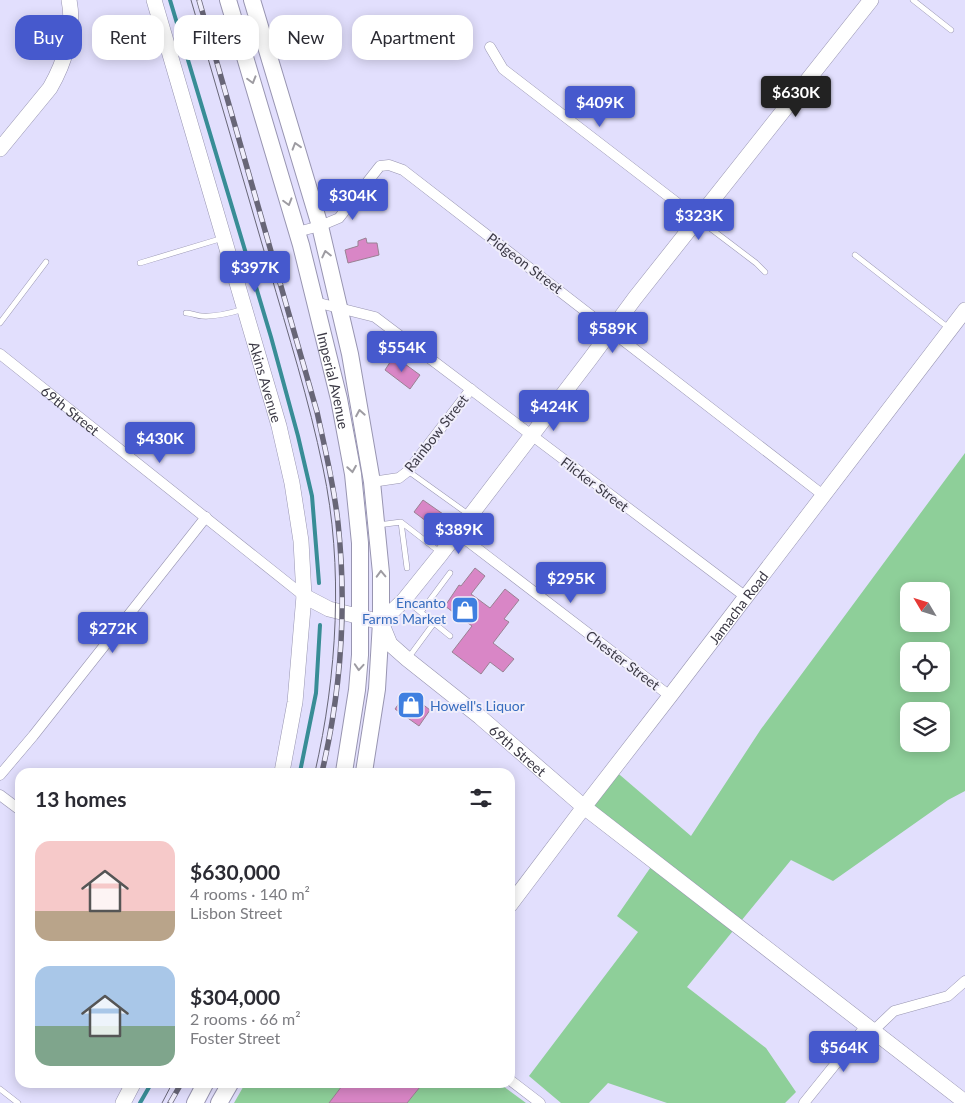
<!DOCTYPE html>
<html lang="en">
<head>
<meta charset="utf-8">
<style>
	body { margin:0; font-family:Lato,sans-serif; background:#f2f2f3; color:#2b2b33; height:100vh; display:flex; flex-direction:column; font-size:19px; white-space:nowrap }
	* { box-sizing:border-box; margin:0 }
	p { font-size:16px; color:#7c7c81 }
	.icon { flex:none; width:28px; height:28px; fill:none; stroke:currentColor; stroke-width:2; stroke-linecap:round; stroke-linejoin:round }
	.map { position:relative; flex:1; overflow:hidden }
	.details { position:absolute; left:15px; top:768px; width:500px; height:320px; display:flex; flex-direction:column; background:#fff; border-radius:15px; box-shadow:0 2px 12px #0003 }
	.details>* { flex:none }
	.top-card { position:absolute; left:15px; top:15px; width:500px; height:45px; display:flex; gap:10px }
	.needle { width:32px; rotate:308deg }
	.controls { position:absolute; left:900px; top:582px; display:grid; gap:10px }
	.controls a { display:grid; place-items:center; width:50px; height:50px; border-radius:10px; background:#fff; box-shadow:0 2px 12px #0003; font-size:25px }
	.price { position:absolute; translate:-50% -42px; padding:0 11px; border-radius:5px; background:#4659cd; color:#fff; font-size:16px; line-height:32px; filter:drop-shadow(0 1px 2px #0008) }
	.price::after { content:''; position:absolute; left:50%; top:30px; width:15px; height:11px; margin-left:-8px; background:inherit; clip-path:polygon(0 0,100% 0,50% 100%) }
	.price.active { background:#222; color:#fff }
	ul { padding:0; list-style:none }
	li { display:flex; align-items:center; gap:15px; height:125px; padding:0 20px }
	li span { display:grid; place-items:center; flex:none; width:140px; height:100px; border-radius:15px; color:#555 }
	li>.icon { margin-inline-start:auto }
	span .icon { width:60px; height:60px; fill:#fffc; stroke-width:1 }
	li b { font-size:21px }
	h2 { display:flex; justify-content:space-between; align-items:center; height:60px; padding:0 20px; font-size:21px }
	.tag { padding:0 18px; border-radius:15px; background:#fff; box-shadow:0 2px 12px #0003; font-size:18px; line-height:45px }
	.tag.active { background:#4659cd; color:#fff }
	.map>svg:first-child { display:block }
	.green { fill:#8ecf99; fill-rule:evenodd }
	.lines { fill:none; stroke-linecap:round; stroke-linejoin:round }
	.stream { stroke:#388d96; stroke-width:4 }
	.building { fill:#d986c6; stroke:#9a8193 }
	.lane-casing { stroke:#9895b1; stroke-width:6 }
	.street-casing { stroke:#9895b1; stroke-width:11 }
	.secondary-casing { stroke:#9895b1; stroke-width:16 }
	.primary-casing { stroke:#9895b1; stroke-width:18 }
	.lane { stroke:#fff; stroke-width:5 }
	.street { stroke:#fff; stroke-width:10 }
	.secondary { stroke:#fff; stroke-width:15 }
	.primary { stroke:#fff; stroke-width:16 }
	.tram { stroke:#686677; stroke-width:1 }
	.rail-casing { stroke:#686677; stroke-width:5.5 }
	.rail { stroke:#f0eefb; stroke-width:4; stroke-dasharray:11; stroke-linecap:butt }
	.oneway { stroke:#9e9ca2 }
	.labels { text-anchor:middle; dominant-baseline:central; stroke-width:4; stroke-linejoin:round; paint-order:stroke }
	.street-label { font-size:14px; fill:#3c3a46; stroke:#f0eefb }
	.shop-label { font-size:14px; fill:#366cbe; stroke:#f0eefb; text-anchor:end }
</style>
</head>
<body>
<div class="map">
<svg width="965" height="1103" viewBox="0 0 965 1103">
	<rect width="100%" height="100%" fill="#e2dffd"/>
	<path class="green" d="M 965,453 L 965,791 L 948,800 L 833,881 L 791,860 L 687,987 L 766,1048 L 796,1092 L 785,1103 L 667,1103 L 608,1083 L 589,1103 L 561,1103 L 529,1076 L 638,932 L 617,916 L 657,858 L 584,807 L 613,769 L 691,836 L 761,729 ZM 909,591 L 941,591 L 941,624 L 909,624 ZM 909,651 L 941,651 L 941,684 L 909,684 ZM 909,711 L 941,711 L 941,744 L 909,744 Z
		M 246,1082 L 499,1083 L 526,1103 L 234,1103 Z"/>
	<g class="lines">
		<path class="stream" d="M 170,0 L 271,337 L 298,436 L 312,496 L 319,583
			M 300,772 L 316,693 L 320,625
			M 140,1103 L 152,1082"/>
	</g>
	<path class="building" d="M 366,238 L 367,243 L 377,243 L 379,255 L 348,263 L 345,250 L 358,246 L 358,241 Z
		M 394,356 L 420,375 L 410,389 L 385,370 Z
		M 423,500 L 443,514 L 434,527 L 414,512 Z
		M 475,568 L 485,576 L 471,594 L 490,608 L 505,589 L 519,600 L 504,619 L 509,622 L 493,643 L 514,659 L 503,672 L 490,662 L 481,674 L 452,652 L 472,626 L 445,606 L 459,585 L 461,586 Z
		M 407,692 L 430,710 L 419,726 L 395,709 Z
		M 345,1082 L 424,1082 L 407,1103 L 329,1103 Z"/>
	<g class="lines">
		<g class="lane-casing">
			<path id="lane" d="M 913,0 L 951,30
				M 698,219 L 756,263 L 765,272
				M 855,255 L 950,329
				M 140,263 L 223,238
				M 186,313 C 192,313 197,316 202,316 C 216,317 231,313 244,309
				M 0,323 L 46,262
				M 374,338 L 383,360 L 401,337
				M 408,471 L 468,514
				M 401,522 L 407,568
				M 378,525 L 401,522 L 441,553
				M 407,601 L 434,623 L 409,657
				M 421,612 L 450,573
				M 434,623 L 450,636
				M 0,1089 L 18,1103"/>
		</g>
		<g class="street-casing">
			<g id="street">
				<path d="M 490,47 L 503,69 L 698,219"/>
				<path d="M 297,232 L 320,226 L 339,218 L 380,166 L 389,165 L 403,170 L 823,495"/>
				<path d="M 315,302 L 375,317 L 746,597"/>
				<path id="s1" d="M 0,354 L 304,596"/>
				<path d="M 372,482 L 399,478 L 408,471 L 471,389"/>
				<path d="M 457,533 L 670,696"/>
				<path d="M 0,775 L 33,736 L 206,517"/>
				<path d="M 0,795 L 20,810"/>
				<path d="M 872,1032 L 894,1011 L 948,996 L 965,981"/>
				<path d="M 510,1080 L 540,1103"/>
				<path d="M 804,1103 L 866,1026"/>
			</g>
		</g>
		<g class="secondary-casing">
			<g id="secondary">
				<path id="s2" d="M 154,0 L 279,426 L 292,483 L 301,541 L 304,596 L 295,702 L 282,772"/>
				<path d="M 0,149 L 50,88 C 65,62 75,30 69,0"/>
				<path d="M 304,596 L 329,609 L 381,622"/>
				<path d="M 381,622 L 404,600 L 441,554 L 590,359 L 635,298 L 871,0"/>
				<path id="s3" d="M 381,622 L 390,644 L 407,659 L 480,717 L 584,807 L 965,1102"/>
				<path id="s4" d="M 510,905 L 584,807 L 670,696 L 965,310"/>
				<path d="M 123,1103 L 134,1082"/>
			</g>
		</g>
		<g class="primary-casing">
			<g id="primary">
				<path id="s5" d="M 228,0 L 301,245 L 339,399 L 353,474 L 360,543 L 360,655 L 357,690 L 344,772"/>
				<path d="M 252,0 L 320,226 L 350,354 L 372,482 L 381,573 L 381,622 L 377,689 L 364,772"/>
				<path d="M 195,1103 L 206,1082"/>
				<path d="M 219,1103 L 231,1082"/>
			</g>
		</g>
		<use href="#lane" class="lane"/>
		<use href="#street" class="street"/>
		<use href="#secondary" class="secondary"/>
		<use href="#primary" class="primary"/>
		<path class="tram" d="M 191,0 C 217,89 243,179 269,268 C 288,334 309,400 323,468 C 344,566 337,676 315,772
			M 162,1103 L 173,1082"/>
		<g class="rail-casing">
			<path id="rail" d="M 199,0 L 317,412 C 325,449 334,485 338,523 C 347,606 341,691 322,772
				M 170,1103 L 182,1082"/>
		</g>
		<use href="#rail" class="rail"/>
	</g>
	<defs><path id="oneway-chevron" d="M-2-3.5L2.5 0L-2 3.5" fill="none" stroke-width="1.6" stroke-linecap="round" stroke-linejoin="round" transform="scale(1.25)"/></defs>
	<g class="oneway">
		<use href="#oneway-chevron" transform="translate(252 80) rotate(74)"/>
		<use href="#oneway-chevron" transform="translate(296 146) rotate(-107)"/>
		<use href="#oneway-chevron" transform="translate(288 202) rotate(74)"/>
		<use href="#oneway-chevron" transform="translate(326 254) rotate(-103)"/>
		<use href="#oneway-chevron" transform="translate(360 413) rotate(-100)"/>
		<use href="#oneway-chevron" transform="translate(352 469) rotate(81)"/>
		<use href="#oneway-chevron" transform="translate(381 574) rotate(-92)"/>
		<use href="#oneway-chevron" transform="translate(359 667) rotate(94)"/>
	</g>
	<defs>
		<g id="shop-square" transform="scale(1.4375)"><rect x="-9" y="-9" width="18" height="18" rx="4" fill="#3f7fe0" stroke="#f0eefb"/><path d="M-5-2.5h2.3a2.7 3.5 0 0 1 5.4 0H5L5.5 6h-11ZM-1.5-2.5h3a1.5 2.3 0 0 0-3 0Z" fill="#fff"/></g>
	</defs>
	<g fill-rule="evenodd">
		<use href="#shop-square" x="465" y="610"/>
		<use href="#shop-square" x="411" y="705"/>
	</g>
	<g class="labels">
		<g class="street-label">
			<text transform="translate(525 263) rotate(37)">Pidgeon Street</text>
			<text stroke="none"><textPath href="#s2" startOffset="398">Akins Avenue</textPath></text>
			<text stroke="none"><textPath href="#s5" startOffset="395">Imperial Avenue</textPath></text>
			<text stroke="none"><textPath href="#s1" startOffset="90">69th Street</textPath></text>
			<text transform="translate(436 433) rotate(-52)">Rainbow Street</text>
			<text transform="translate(595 484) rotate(37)">Flicker Street</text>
			<text stroke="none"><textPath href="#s4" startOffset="375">Jamacha Road</textPath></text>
			<text transform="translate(623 660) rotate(37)">Chester Street</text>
			<text stroke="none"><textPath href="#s3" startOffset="190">69th Street</textPath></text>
		</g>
		<g class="shop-label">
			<text x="446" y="602">Encanto<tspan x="446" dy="16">Farms Market</tspan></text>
			<text x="430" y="705" text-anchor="start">Howell's Liquor</text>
		</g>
	</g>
</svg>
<div class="controls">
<a><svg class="needle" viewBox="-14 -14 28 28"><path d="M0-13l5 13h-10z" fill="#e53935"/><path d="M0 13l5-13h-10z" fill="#7c7c81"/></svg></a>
<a><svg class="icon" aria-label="locate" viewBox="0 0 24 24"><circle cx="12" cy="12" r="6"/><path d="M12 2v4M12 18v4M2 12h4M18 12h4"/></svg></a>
<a><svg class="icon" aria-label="layers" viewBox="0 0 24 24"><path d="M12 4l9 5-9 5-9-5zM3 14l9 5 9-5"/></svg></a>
</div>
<b class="price active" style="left:796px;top:118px">$630K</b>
<b class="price" style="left:600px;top:128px">$409K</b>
<b class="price" style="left:353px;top:221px">$304K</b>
<b class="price" style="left:699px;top:241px">$323K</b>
<b class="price" style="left:255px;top:293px">$397K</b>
<b class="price" style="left:613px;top:354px">$589K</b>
<b class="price" style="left:402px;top:373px">$554K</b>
<b class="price" style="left:554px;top:432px">$424K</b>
<b class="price" style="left:160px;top:464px">$430K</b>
<b class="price" style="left:459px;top:555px">$389K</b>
<b class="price" style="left:571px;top:604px">$295K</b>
<b class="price" style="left:113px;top:654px">$272K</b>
<b class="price" style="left:844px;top:1073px">$564K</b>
<div class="top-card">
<a class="tag active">Buy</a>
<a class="tag">Rent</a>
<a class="tag">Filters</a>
<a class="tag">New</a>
<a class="tag">Apartment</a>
</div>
<section class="details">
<h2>13 homes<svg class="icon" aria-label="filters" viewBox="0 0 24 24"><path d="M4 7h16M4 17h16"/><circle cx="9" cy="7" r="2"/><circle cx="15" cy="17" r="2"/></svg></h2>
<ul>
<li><span style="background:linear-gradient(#f6c9c9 70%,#b9a48a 0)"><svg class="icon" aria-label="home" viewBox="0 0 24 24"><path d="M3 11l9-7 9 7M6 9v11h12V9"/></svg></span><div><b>$630,000</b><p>4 rooms · 140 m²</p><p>Lisbon Street</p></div></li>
<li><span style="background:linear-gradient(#a9c7e8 60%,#7fa58c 0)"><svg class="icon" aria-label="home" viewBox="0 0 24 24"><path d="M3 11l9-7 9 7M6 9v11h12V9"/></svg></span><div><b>$304,000</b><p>2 rooms · 66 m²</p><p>Foster Street</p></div></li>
</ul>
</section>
</div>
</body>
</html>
